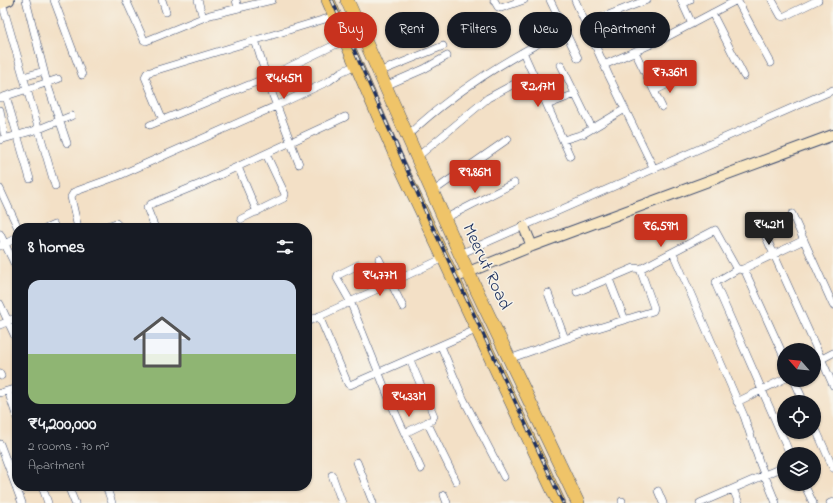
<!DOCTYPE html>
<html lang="en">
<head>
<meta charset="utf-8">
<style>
	body { margin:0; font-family:"Indie Flower",sans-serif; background:#20242c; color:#f1f3f6; height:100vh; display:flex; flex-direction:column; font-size:15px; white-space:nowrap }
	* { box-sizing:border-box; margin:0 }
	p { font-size:13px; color:#9ea1a6 }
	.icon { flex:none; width:22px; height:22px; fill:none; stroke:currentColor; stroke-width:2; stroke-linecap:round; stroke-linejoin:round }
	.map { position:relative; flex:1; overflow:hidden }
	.drawer { position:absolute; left:12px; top:223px; width:300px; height:268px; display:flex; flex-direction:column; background:#171b24; border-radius:16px; box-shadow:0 1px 3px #0004 }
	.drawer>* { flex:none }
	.banner { position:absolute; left:324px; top:12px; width:380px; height:36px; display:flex; gap:8px }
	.needle { width:26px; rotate:297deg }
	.tools { position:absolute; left:777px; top:343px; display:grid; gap:8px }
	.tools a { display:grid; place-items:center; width:44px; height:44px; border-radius:50%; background:#171b24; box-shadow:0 1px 3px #0004; font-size:20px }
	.price { position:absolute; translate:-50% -34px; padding:0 9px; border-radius:4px; background:#c8321e; color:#fff; font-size:13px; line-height:26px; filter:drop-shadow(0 1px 2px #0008) }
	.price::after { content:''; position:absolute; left:50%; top:24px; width:12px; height:9px; margin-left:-6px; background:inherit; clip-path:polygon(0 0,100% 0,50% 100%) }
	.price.current { background:#222; color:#fff }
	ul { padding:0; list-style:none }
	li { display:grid; align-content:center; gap:8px; height:212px; padding:0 16px }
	li span { display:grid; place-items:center; height:124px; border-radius:12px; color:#555 }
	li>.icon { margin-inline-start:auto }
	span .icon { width:72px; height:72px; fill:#fffc; stroke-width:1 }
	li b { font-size:17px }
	h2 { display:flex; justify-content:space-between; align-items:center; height:48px; padding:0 16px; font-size:17px }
	.chip { padding:0 14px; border-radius:18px; background:#171b24; box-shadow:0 1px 3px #0004; font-size:14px; line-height:36px }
	.chip.current { background:#c8321e; color:#fff }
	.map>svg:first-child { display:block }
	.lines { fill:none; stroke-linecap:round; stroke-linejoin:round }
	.street-casing { stroke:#3b4a6e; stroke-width:8 }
	.secondary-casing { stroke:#3b4a6e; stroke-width:12 }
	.highway-casing { stroke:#3b4a6e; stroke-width:14 }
	.street { stroke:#fff; stroke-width:7 }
	.secondary { stroke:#f9e7c3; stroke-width:10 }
	.highway { stroke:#efc469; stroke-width:13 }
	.rail-casing { stroke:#1b2f5e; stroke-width:3.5 }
	.rail { stroke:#f7f3e8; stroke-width:2; stroke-dasharray:6; stroke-linecap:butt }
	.labels { text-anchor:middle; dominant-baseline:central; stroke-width:3; stroke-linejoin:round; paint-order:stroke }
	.street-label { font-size:18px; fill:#1b2f5e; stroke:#f7f3e8 }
</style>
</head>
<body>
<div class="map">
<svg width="833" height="503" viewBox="0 0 833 503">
	<rect width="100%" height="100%" fill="#f7f3e8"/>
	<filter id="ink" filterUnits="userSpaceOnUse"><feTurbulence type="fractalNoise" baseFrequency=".025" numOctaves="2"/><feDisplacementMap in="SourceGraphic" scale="8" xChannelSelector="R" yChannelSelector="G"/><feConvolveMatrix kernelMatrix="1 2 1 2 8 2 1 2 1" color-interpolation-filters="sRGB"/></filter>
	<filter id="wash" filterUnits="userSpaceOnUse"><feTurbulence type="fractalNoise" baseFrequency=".012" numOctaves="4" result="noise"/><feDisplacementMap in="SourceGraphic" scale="16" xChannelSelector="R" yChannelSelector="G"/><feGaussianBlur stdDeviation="0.9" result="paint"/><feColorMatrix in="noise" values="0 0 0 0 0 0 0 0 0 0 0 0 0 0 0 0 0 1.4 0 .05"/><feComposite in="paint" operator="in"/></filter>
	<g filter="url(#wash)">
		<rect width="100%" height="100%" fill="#f3e0c6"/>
	</g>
	<g filter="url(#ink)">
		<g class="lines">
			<g class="street-casing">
				<path id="street" d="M 26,0 L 47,83 L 67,143
					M 54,0 L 82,75
					M 126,0 L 144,40 L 146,41 L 210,15 L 272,0
					M 162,0 L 166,12
					M 198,0 L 203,18
					M 236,0 L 238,8
					M 494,0 L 498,7 L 501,8 L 524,0
					M 550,0 L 578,58
					M 575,0 L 608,74 L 654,169
					M 681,0 L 692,24
					M 772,0 L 781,16 L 783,17 L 818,0
					M 2,3 L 55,186
					M 683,4 L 690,0
					M 712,13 L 744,76
					M 585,24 L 647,0
					M 255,40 L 270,88 L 299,164
					M 523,52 L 570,156
					M 635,52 L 662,107
					M 561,65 L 592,128
					M 604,65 L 665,38 L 737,0 L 771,63
					M 379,72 L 443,46
					M 23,77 L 44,71
					M 385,86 L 424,69 L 447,56
					M 654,91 L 678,79
					M 6,96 L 30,179
					M 0,98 L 58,79
					M 547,105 L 575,94
					M 0,110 L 4,133
					M 163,120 L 145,77 L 147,73 L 335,16
					M 150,125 L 266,78 L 345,40
					M 407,136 C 448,97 494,67 543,41
					M 0,140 L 39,129 L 71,116
					M 563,140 L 583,134 L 625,109
					M 416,158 L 488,98 L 514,84
					M 238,167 L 257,212
					M 0,189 L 18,228
					M 432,192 L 508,139
					M 792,214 L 833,305
					M 241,219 L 284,198 L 285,194 L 266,154
					M 444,219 L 514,183
					M 47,228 L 54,225
					M 78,228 L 71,197 L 74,192 L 118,176 L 276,106 L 329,81 L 341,72 L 356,65
					M 101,228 L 116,223 L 121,228
					M 155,228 L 147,208 L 151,204 L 200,184 L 345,117
					M 0,234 L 17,269
					M 766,237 L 833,385
					M 0,246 L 17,238
					M 673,253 L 744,416 L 760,464 L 776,503
					M 460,254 L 833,90
					M 379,259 L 403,307
					M 358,265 L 338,275 L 337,278 L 350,301 L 390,401 L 421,469
					M 738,269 L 716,282 L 716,285 L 790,454
					M 743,269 L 804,240
					M 609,279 L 625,320
					M 577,292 L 634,268 L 641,269
					M 548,293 L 565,339
					M 0,304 L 17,341
					M 319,316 L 348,384 L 350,385 L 478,329
					M 307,322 L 444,258
					M 0,325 L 17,317
					M 441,346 L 463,398 L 504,477
					M 509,359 L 582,333 L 653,311 L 654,308 L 640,269 L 715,230 L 736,268 L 745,271 L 784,357
					M 814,363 L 833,353
					M 307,373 L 307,374
					M 0,374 L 1,376
					M 794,380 L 804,402
					M 8,391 L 17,418
					M 0,393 L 17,388
					M 737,402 L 784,379
					M 427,422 L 456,481
					M 814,425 L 833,468
					M 405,433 L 432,420 L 434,416 L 410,360
					M 0,444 L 22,503
					M 357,462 L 373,503
					M 332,475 L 342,503
					M 804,484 L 813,503
					M 42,486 L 48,503
					M 68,486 L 75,503
					M 106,486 L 112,503
					M 733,489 L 739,503
					M 658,491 L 663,503
					M 444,495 L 447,503
					M 622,501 L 622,503
					M 700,503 L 781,468
					M 830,503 L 833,502"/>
			</g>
			<g class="secondary-casing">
				<path id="secondary" d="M 0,4 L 9,0
					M 524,227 L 532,246
					M 454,278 L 532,246 L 833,135"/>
			</g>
			<g class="highway-casing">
				<path id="highway" d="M 328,0 L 397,159 L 559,503
					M 347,0 L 468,272 L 578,503"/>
			</g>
			<use href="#street" class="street"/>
			<use href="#secondary" class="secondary"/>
			<use href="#highway" class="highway"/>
			<g class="rail-casing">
				<path id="rail" d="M 332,0 L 428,217 L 563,503"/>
			</g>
			<use href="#rail" class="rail"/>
		</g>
	</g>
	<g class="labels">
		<g class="street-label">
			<text transform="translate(486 267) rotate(65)">Meerut Road</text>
		</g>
	</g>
</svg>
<div class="tools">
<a><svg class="needle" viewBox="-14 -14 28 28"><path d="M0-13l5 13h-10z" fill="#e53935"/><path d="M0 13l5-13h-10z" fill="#9ea1a6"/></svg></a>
<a><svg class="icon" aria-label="locate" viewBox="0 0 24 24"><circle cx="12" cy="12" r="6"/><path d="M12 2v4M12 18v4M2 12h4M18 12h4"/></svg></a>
<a><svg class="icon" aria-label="layers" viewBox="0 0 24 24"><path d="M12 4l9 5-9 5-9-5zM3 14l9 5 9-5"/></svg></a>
</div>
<b class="price" style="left:670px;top:94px">₹7.36M</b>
<b class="price" style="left:284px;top:100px">₹4.45M</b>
<b class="price" style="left:538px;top:108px">₹2.17M</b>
<b class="price" style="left:475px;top:194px">₹9.86M</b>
<b class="price current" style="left:769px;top:246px">₹4.2M</b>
<b class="price" style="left:661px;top:248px">₹6.59M</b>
<b class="price" style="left:380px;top:297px">₹4.77M</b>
<b class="price" style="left:409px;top:418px">₹4.33M</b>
<div class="banner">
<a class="chip current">Buy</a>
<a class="chip">Rent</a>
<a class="chip">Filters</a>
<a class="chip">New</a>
<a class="chip">Apartment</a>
</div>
<section class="drawer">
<h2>8 homes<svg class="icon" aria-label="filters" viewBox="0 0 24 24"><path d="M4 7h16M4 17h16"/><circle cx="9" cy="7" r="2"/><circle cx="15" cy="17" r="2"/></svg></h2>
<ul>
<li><span style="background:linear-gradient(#c9d6e8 60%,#8fb573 0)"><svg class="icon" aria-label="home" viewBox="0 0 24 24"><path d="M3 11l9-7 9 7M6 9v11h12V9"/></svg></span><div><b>₹4,200,000</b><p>2 rooms · 70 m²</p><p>Apartment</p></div></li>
</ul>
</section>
</div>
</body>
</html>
